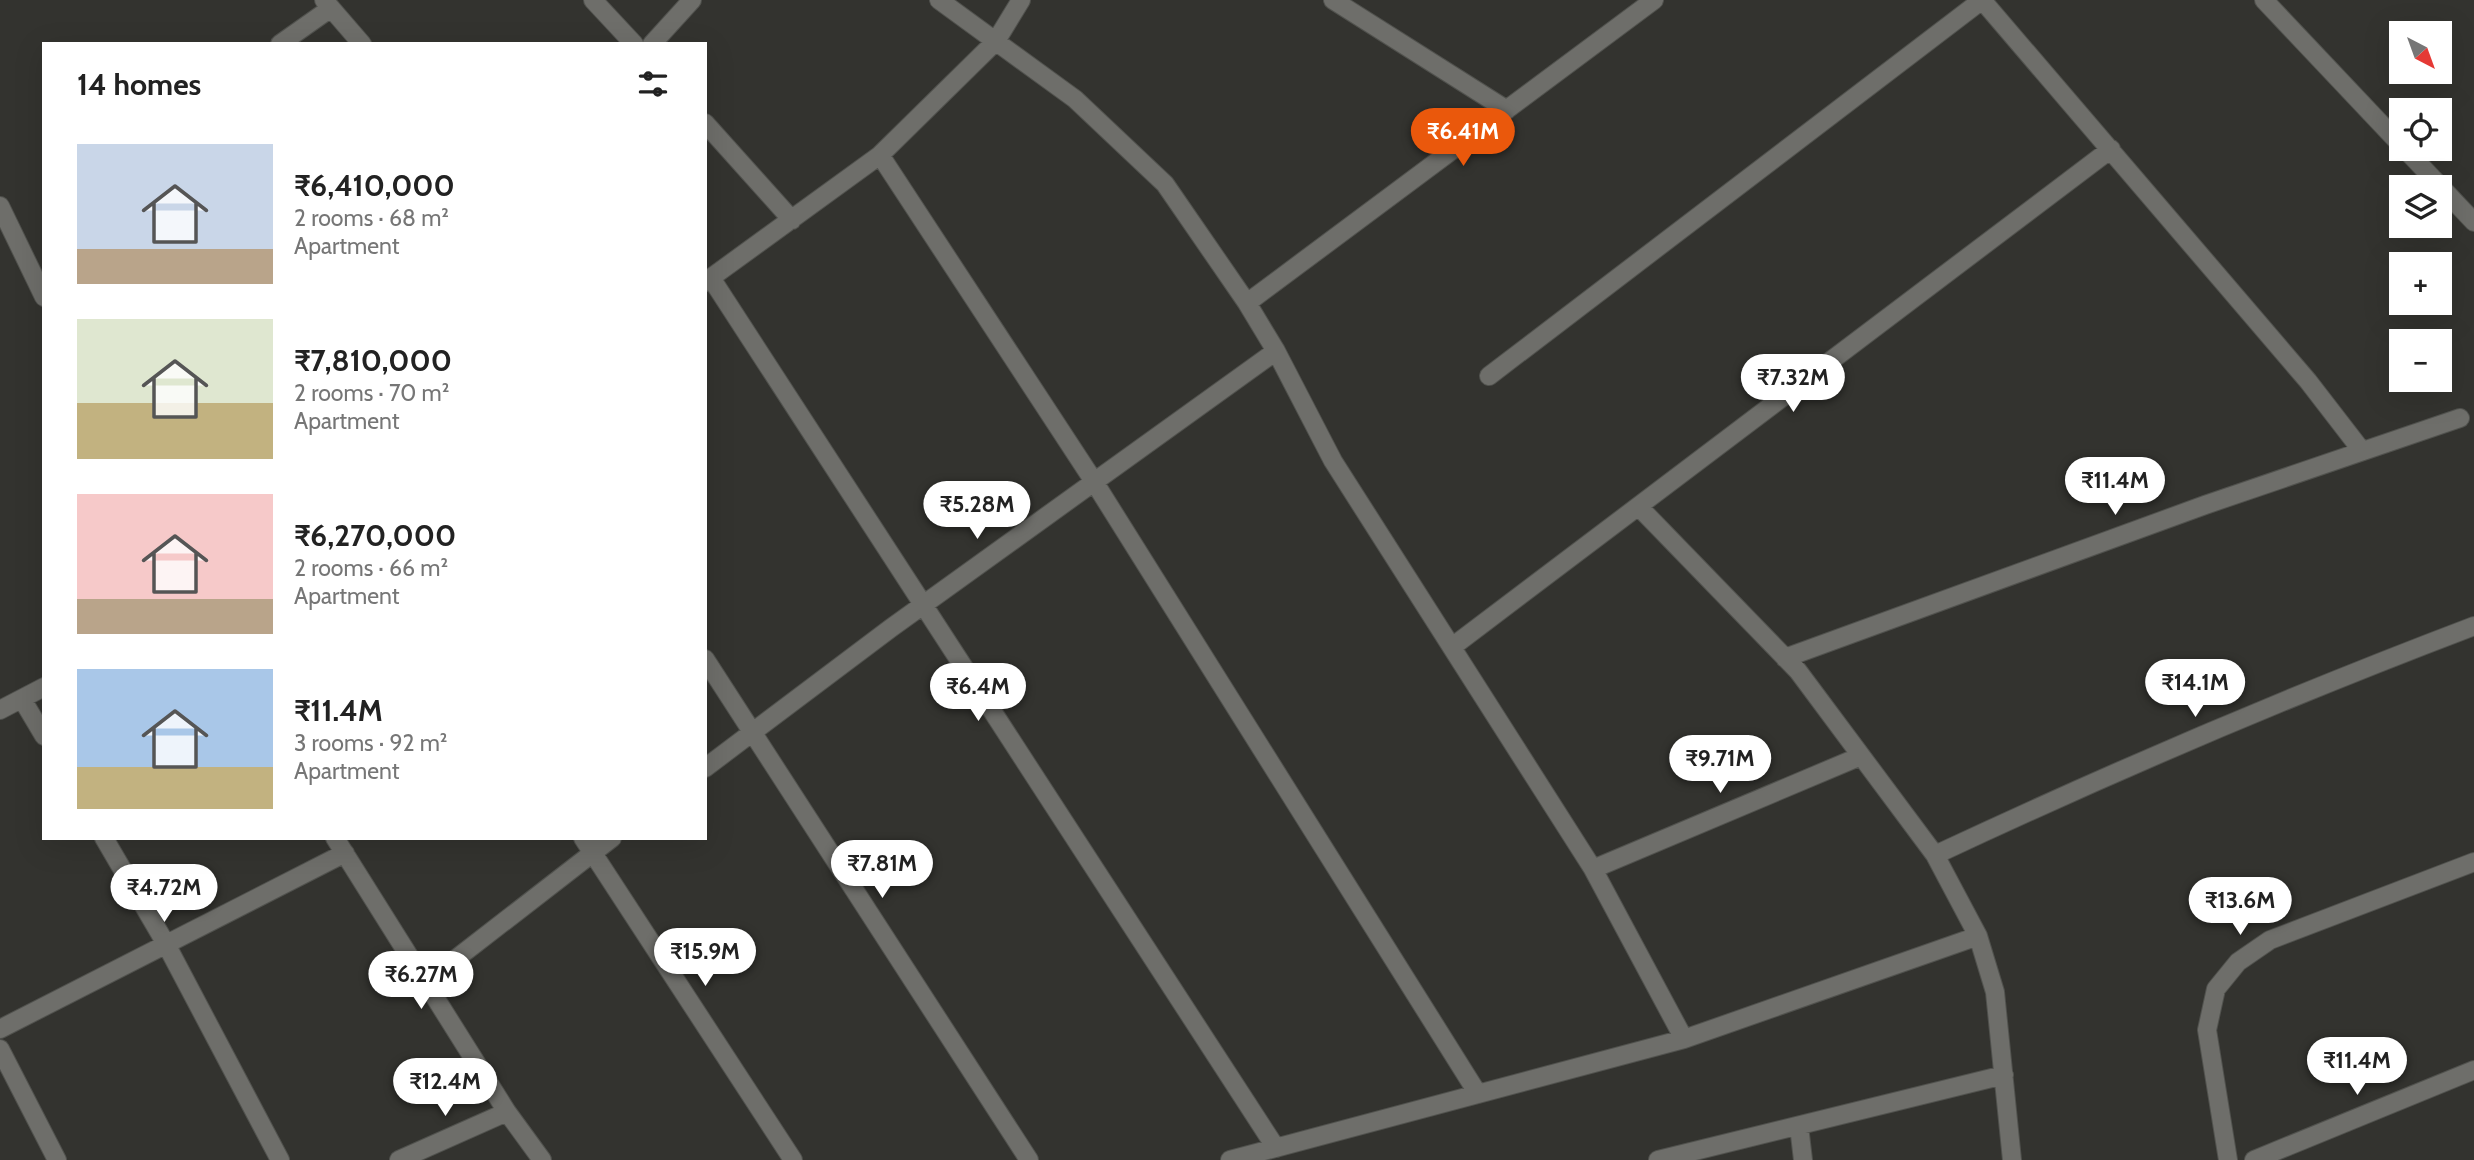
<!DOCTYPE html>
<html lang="en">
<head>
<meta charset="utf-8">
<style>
	body { margin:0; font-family:Cabin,sans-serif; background:#f2f2f2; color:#222; height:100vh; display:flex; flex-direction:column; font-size:26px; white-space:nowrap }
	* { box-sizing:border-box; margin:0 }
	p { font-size:23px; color:#767676 }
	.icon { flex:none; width:38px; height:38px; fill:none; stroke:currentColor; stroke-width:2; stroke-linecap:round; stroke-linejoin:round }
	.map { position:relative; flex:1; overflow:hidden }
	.panel { position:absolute; left:42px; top:42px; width:665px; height:798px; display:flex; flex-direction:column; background:#fff; border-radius:0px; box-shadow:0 7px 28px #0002 }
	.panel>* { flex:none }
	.needle { width:46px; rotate:139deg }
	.tools { position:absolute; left:2389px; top:21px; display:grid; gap:14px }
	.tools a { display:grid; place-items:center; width:63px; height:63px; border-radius:0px; background:#fff; box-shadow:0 7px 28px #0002; font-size:35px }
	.price { position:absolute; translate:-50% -60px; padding:0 16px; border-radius:24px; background:#fff; color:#222; font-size:23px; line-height:46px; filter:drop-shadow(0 2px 4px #0008) }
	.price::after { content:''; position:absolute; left:50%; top:42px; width:21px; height:16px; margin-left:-10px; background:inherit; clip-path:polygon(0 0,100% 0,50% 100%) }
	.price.selected { background:#ea580c; color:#fff }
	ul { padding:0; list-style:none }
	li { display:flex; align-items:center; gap:21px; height:175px; padding:0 35px }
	li span { display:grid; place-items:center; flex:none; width:196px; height:140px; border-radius:0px; color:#555 }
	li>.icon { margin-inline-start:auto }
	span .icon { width:84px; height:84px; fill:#fffc; stroke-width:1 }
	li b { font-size:30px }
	h2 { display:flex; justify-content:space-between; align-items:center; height:84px; padding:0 35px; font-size:30px }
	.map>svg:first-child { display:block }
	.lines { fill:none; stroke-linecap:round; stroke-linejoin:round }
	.minor-casing { stroke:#51524e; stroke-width:20 }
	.minor { stroke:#6e6e6a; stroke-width:18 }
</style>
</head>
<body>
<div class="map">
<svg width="2474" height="1160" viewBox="0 0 2474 1160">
	<rect width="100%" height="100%" fill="#33332f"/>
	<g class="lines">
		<g class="minor-casing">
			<path id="minor" d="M 324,0 L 362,44
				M 593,0 L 634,44
				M 939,0 L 1075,99 L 1165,184 L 1247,303 L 1276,351 L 1333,461 L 1593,869 L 1684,1039
				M 1333,0 L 1507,110
				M 1982,0 L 2308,381 L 2362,451
				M 2264,0 L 2401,145
				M 280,44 L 331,8
				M 652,44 L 692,0
				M 705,123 L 792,220
				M 2405,149 L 2474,222
				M 880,155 L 1093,480 L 1478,1094
				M 0,206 L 44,297
				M 711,278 L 1276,1148
				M 705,282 L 880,155 L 996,41 L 1021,0
				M 1247,303 L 1654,0
				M 1489,376 L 1982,0
				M 1639,507 L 1798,671 L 1935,855 L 1978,936 L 1995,992 L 2012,1160
				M 1452,647 L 2111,149
				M 1785,658 L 2205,505 L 2460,418
				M 705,659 L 1029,1160
				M 22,699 L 44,736
				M 0,710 L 44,687
				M 705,768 L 891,628 L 1276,351
				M 104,838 L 166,944 L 280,1160
				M 335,838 L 507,1112 L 542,1160
				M 583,838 L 793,1160
				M 1935,855 C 2112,772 2292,695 2474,626
				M 1593,869 L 1861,756
				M 426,982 L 612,838
				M 0,1029 L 345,853
				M 0,1049 L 57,1160
				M 1799,1126 L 1803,1160
				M 399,1160 L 507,1112
				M 1230,1160 L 1684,1039 L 1978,936
				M 1658,1160 L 2004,1075
				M 2228,1160 L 2207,1030 L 2216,989 L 2238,962 L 2270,940 L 2474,862
				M 2254,1160 L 2474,1070"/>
		</g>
		<use href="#minor" class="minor"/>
	</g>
</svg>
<div class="tools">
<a><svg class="needle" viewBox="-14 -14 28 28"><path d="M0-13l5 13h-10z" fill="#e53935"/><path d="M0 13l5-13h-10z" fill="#767676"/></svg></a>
<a><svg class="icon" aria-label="locate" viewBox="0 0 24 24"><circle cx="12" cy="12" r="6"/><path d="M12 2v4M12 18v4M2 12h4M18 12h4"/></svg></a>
<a><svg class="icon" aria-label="layers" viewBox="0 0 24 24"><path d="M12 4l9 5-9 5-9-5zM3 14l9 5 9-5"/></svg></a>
<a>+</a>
<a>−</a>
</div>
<b class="price selected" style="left:1463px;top:168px">₹6.41M</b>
<b class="price" style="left:1793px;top:414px">₹7.32M</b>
<b class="price" style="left:2115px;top:517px">₹11.4M</b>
<b class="price" style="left:977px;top:541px">₹5.28M</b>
<b class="price" style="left:2195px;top:719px">₹14.1M</b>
<b class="price" style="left:978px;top:723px">₹6.4M</b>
<b class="price" style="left:1720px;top:795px">₹9.71M</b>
<b class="price" style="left:882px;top:900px">₹7.81M</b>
<b class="price" style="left:164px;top:924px">₹4.72M</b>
<b class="price" style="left:2240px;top:937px">₹13.6M</b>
<b class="price" style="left:705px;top:988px">₹15.9M</b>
<b class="price" style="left:421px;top:1011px">₹6.27M</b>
<b class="price" style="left:2357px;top:1097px">₹11.4M</b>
<b class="price" style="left:445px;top:1118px">₹12.4M</b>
<section class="panel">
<h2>14 homes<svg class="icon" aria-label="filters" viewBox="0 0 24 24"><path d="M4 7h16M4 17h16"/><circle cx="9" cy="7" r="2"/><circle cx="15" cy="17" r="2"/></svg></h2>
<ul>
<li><span style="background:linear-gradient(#c9d6e8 75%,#b9a48a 0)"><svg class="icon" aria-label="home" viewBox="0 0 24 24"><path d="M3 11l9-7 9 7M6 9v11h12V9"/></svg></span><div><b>₹6,410,000</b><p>2 rooms · 68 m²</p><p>Apartment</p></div></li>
<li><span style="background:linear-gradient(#dfe7d0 60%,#c2b280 0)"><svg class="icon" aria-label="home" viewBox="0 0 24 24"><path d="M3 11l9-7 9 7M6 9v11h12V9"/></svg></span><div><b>₹7,810,000</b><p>2 rooms · 70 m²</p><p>Apartment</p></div></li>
<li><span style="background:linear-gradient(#f6c9c9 75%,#b9a48a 0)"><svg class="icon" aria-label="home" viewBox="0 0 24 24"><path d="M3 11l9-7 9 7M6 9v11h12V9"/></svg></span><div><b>₹6,270,000</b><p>2 rooms · 66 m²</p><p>Apartment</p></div></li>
<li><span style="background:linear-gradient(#a9c7e8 70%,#c2b280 0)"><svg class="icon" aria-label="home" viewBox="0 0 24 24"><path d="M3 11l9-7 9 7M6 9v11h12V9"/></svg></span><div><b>₹11.4M</b><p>3 rooms · 92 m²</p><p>Apartment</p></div></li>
</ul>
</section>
</div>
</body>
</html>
